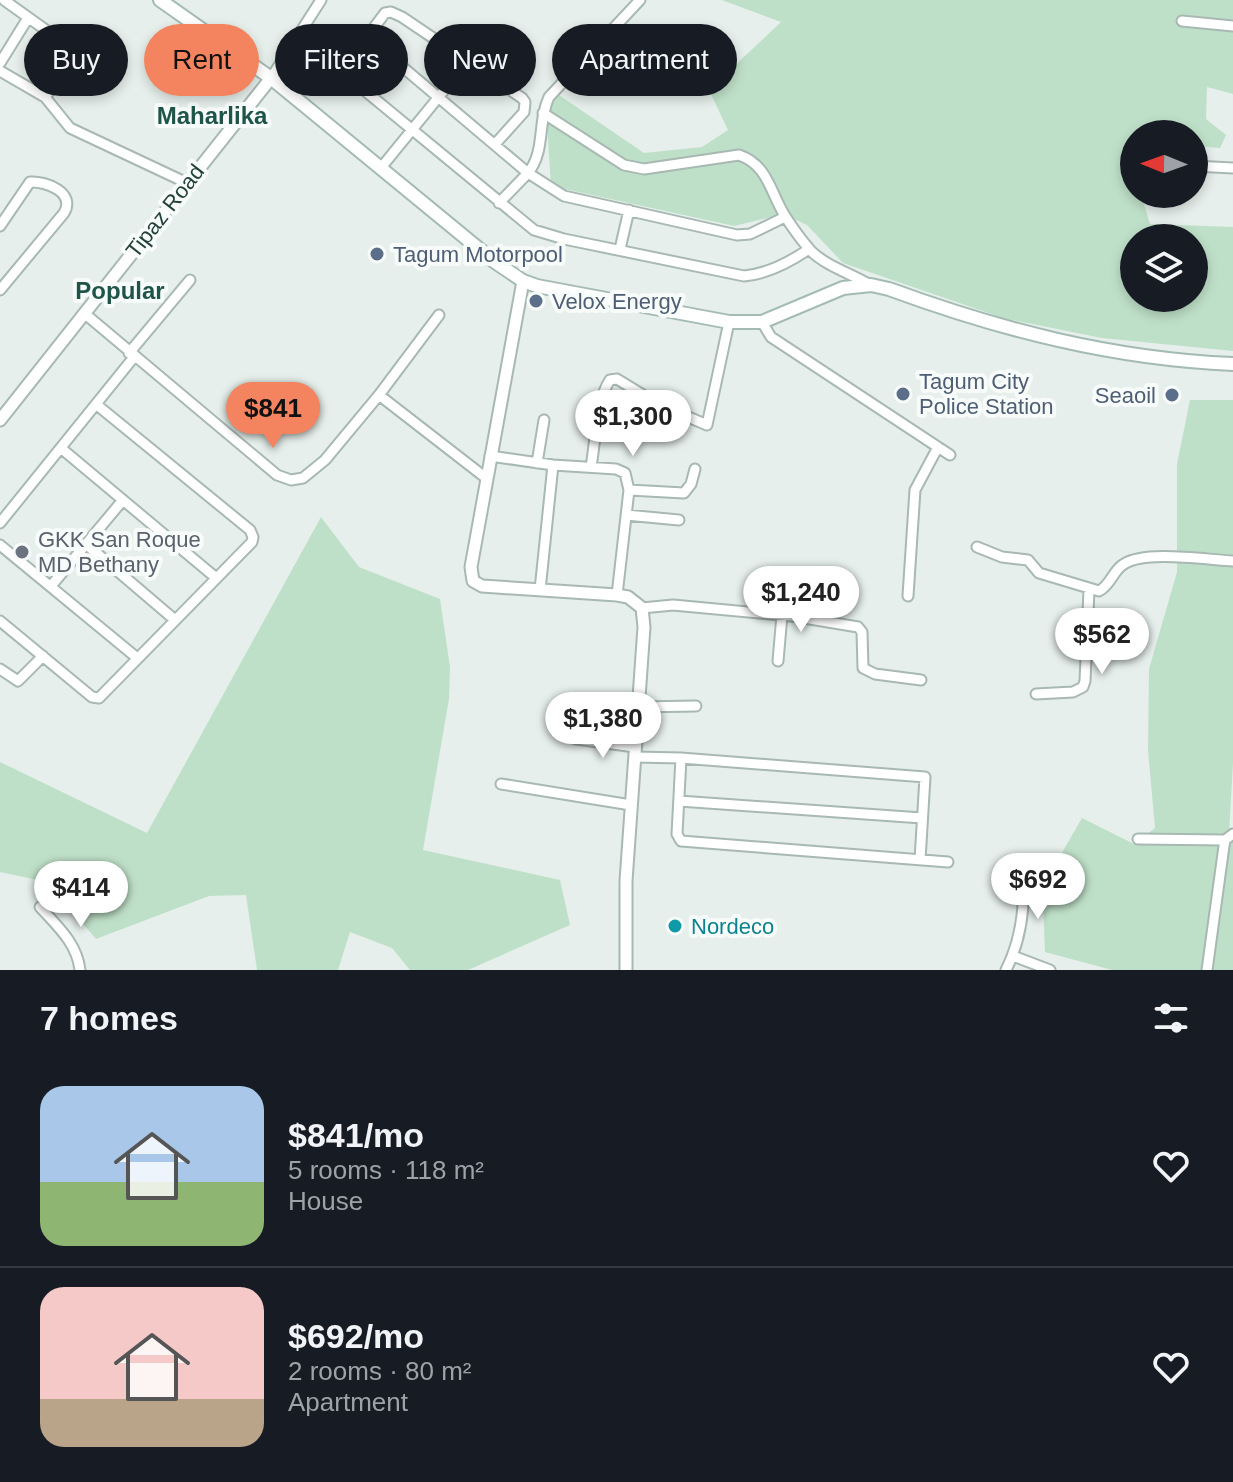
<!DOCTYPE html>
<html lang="en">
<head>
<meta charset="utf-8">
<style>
	body { margin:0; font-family:Arial,sans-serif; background:#20242c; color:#f1f3f6; height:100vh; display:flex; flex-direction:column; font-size:30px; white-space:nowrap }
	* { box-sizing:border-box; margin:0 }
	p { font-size:26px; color:#9ea1a6 }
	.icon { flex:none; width:44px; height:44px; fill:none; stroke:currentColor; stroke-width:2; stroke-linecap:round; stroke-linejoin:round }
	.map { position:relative; height:970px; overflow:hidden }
	.drawer { display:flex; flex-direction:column; background:#171b24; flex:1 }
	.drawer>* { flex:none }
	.guide { position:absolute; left:24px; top:24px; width:800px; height:72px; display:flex; gap:16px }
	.needle { width:52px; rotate:271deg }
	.tools { position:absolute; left:1120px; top:120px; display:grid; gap:16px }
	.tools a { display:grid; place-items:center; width:88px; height:88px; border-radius:50%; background:#171b24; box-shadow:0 4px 12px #0003; font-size:40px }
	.price { position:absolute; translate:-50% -68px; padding:0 18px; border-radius:28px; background:#fff; color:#222; font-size:26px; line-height:52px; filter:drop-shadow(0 2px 4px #0008) }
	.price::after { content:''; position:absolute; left:50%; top:48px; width:24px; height:18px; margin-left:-12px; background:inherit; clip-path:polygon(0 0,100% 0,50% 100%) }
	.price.selected { background:#f4845f; color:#111 }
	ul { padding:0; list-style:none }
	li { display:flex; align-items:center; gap:24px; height:200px; padding:0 40px }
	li+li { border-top:2px solid #363941 }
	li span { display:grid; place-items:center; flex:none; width:224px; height:160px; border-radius:24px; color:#555 }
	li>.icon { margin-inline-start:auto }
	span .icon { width:96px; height:96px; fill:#fffc; stroke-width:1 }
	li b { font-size:34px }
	h2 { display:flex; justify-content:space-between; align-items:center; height:96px; padding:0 40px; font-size:34px }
	.pill { padding:0 28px; border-radius:36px; background:#171b24; box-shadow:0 4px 12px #0003; font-size:28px; line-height:72px }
	.pill.selected { background:#f4845f; color:#111 }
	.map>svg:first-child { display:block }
	.green { fill:#bfe0c8; fill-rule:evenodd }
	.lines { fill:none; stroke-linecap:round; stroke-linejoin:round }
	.minor-casing { stroke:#a8b8b2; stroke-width:13 }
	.tertiary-casing { stroke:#a8b8b2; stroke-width:15 }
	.secondary-casing { stroke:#a4bbb3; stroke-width:16 }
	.minor { stroke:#fff; stroke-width:9 }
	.tertiary { stroke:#fff; stroke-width:11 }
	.secondary { stroke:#fff; stroke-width:12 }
	.service-dot { fill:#5c6f8a; stroke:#f7fbf9; stroke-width:3 }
	.worship-dot { fill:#6b7280; stroke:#f7fbf9; stroke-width:3 }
	.culture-dot { fill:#0f9aa8; stroke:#f7fbf9; stroke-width:3 }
	.labels { text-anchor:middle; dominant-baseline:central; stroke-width:8; stroke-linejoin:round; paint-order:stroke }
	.street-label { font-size:22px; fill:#24423a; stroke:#f7fbf9 }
	.service-label { font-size:22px; fill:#4e5e75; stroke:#f7fbf9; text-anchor:start }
	.worship-label { font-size:22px; fill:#5b616d; stroke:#f7fbf9; text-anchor:start }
	.culture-label { font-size:22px; fill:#0d838f; stroke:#f7fbf9; text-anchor:start }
	.neighbourhood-label { font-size:24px; font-weight:bold; fill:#1f5548; stroke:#f7fbf9 }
</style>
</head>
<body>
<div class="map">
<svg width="1233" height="970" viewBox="0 0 1233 970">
	<rect width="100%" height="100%" fill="#e6efeb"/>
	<path class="green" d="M 722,0 L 1233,0 L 1233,94 L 1207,87 L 1206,119 L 1226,135 L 1220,148 L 1194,146 L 1194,134 L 1134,134 L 1134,194 L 1141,194 L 1150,224 L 1233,227 L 1233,351 L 1102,338 L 1003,318 L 843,263 L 807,225 L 783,214 L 734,226 L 551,186 L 547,122 L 556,93 L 644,153 L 702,147 L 728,130 L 709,90 L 781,22 ZM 1134,238 L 1194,238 L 1194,298 L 1134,298 Z
		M 1190,400 L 1233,400 L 1233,763 L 1229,834 L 1233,841 L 1233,970 L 1112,970 L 1045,952 L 1043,901 L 1064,849 L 1082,818 L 1134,844 L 1155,828 L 1148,750 L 1149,669 L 1177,572 L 1177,464 Z
		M 321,517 L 359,567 L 440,599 L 450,667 L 449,699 L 423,850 L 560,880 L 570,925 L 468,970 L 410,970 L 392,948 L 350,932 L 338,970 L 257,970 L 246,895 L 209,896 L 96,939 L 47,882 L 0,872 L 0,762 L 147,833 Z"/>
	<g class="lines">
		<g class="minor-casing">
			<path id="minor" d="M 4,0 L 50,33
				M 640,0 L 549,97 C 537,122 546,151 528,173 L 564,196 L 737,235 L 750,234 L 785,217
				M 1182,21 L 1233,26
				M 367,37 L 528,173 L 499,203
				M 0,63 L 28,18
				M 0,71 L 45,97 L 70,128 L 187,183
				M 271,78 L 321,0
				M 45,97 L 77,55
				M 543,113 L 624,165 L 644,169 L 739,155 C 768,165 770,192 785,216 C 792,227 803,242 811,251 C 826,266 852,274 870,285
				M 496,143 L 524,112 L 525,102 L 522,98 L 402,17 L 391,12 L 385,13 L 348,62 L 345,68 L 347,76 L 534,230 L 564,239 L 744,276 C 767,274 790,262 809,249
				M 1194,166 L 1233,168
				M 380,169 L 468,61
				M 0,226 L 30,182 C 47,181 76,193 64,213 L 0,290
				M 620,249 L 629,210
				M 84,313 L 277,475 L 291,480 L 303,478 L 325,460 L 379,395 L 439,315
				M 762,322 L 771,337 L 950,455
				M 129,353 L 190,280
				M 379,395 L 486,478
				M 62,449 L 215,577
				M 490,456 L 553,465 L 616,469 L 625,473 L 629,490 L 617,595
				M 537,463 L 544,420
				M 591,467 C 595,444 597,398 610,380 L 617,379 L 658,404 L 707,425 L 729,322
				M 629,490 L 684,493 L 691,484 L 695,469
				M 626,515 L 679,520
				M 0,523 L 134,357
				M 0,545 L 136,657
				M 87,545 L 175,620
				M 977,547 L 1002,557 L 1028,560 L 1039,573 L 1099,591 C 1111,585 1113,570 1124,564 C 1146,550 1207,560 1233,561
				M 51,586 L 123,500
				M 540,590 L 553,465
				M 908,596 L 915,490 L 938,447
				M 642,608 L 673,605 L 792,616 L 858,627 L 862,632 L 863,668 L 875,674 L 921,680
				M 0,621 L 92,697 L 99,698 L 252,542 L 253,537 L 250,530 L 97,405
				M 778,661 L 782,615
				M 0,669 L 18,681 L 43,656
				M 1036,694 L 1073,692 L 1083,687 L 1085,681 L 1089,590
				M 638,707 L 696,706
				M 576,739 L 635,747
				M 635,757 L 681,758 L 925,777 L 920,860
				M 681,758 L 677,834 L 681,841 L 948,862
				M 501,784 L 631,805
				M 679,801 L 922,818
				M 1138,839 L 1225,840
				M 40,907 C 57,926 77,943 80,970
				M 1013,956 L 1050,970
				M 1006,970 C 1023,936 1026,900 1022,863
				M 1207,970 L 1224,846 L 1225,840 L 1233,834"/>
		</g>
		<g class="tertiary-casing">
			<path id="tertiary" d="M 523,281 L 471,567 L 473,581 L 482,586 L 617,595 L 628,597 L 642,608 L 644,627 L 626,881 L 626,970
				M 0,420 L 271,78"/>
		</g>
		<g class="secondary-casing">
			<path id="secondary" d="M 160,0 L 271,78 L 495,262 L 523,281 L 537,286 L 729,322 L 762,322 L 843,288 L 871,285 L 889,289 C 1001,330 1113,359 1233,364"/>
		</g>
		<use href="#minor" class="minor"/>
		<use href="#tertiary" class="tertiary"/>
		<use href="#secondary" class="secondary"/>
	</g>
	<g class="service-dot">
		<circle cx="377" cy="254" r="8"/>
		<circle cx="536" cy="301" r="8"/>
		<circle cx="903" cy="394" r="8"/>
		<circle cx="1172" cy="395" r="8"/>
	</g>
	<circle class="worship-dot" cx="22" cy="552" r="8"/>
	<circle class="culture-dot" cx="675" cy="926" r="8"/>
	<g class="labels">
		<g class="street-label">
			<text transform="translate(165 211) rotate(-52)">Tipaz Road</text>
		</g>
		<g class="service-label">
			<text x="393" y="254">Tagum Motorpool</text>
			<text x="552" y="301">Velox Energy</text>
			<text x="919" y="381">Tagum City<tspan x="919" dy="25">Police Station</tspan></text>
			<text x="1156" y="395" text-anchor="end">Seaoil</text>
		</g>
		<g class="worship-label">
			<text x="38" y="539">GKK San Roque<tspan x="38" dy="25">MD Bethany</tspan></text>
		</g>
		<g class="culture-label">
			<text x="691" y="926">Nordeco</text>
		</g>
		<g class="neighbourhood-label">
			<text x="212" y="115">Maharlika</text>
			<text x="120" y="290">Popular</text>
		</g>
	</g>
</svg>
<div class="tools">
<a><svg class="needle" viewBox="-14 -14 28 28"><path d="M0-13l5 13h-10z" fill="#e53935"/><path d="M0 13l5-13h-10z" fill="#9ea1a6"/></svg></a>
<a><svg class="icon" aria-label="layers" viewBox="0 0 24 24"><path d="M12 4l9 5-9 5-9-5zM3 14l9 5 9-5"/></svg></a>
</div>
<b class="price selected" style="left:273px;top:450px">$841</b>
<b class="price" style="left:633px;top:458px">$1,300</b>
<b class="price" style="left:801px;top:634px">$1,240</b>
<b class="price" style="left:1102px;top:676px">$562</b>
<b class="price" style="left:603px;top:760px">$1,380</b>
<b class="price" style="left:1038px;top:921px">$692</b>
<b class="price" style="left:81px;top:929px">$414</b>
<div class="guide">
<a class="pill">Buy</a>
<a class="pill selected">Rent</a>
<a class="pill">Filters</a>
<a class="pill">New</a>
<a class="pill">Apartment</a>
</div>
</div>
<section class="drawer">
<h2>7 homes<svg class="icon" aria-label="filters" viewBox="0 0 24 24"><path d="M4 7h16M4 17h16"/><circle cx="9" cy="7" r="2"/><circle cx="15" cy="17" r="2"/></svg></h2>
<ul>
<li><span style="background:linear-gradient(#a9c7e8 60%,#8fb573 0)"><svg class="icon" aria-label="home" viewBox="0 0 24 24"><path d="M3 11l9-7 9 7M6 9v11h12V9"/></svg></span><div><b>$841/mo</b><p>5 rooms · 118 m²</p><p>House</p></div><svg class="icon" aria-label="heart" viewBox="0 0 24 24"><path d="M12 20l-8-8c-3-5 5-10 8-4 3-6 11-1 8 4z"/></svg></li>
<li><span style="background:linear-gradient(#f6c9c9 70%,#b9a48a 0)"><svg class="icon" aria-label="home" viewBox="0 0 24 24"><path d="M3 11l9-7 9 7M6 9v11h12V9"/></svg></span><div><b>$692/mo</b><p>2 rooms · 80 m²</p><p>Apartment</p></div><svg class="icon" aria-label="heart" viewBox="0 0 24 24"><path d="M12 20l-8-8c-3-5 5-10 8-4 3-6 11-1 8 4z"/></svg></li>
</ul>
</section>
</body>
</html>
